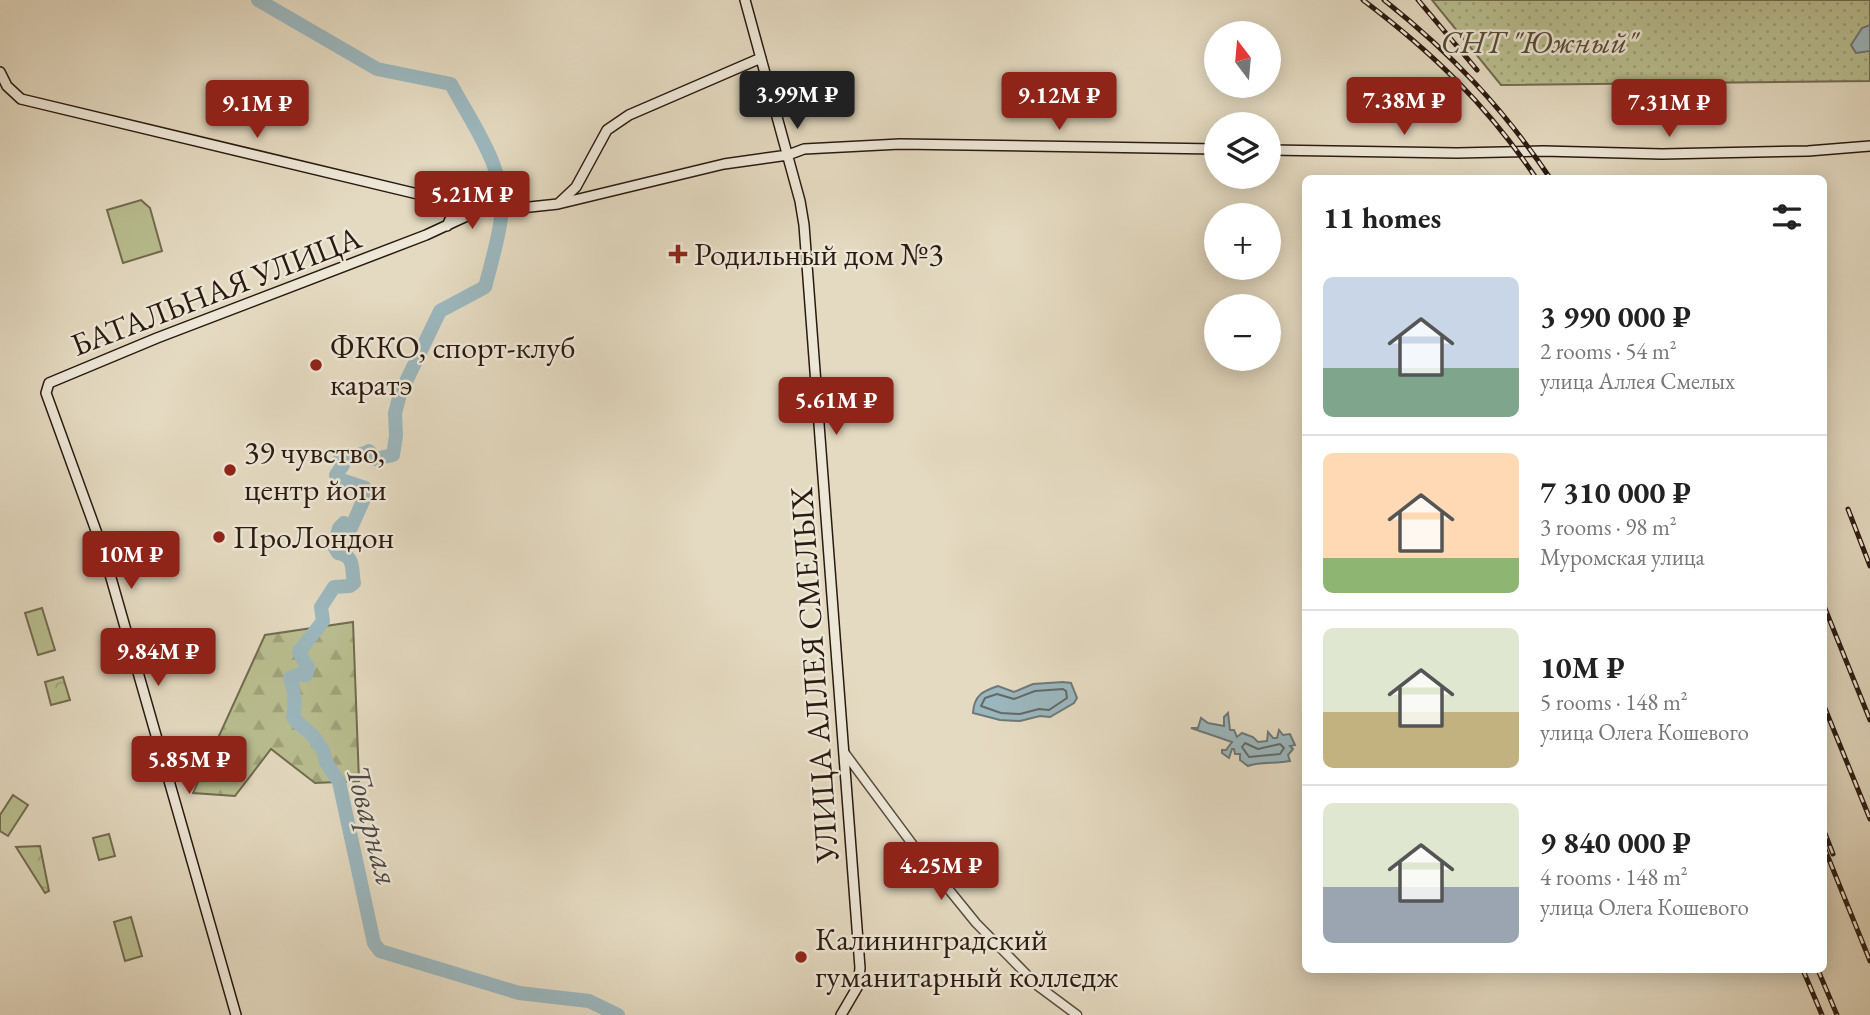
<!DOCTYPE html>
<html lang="en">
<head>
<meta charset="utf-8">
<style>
	body { margin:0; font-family:"EB Garamond",serif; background:#f6f6f6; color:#222; height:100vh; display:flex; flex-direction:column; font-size:26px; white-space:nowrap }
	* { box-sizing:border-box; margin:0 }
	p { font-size:23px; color:#767676 }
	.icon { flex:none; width:38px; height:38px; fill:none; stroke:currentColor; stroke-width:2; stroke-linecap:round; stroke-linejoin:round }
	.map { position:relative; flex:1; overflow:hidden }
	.drawer { position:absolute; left:1302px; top:175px; width:525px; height:798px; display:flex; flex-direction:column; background:#fff; border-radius:10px; box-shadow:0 4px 18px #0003 }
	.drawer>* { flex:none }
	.needle { width:46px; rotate:344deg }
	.fabs { position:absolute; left:1204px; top:21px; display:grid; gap:14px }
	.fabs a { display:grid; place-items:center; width:77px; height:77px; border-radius:50%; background:#fff; box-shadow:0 4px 18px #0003; font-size:35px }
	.price { position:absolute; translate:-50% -60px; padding:0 16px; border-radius:7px; background:#8f2418; color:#fff; font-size:23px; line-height:46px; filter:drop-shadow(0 2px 4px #0008) }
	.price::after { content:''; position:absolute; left:50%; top:42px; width:21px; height:16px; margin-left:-10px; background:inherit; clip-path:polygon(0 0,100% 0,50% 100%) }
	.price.on { background:#222; color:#fff }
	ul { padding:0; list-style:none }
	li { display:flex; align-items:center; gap:21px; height:175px; padding:0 21px }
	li+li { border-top:2px solid #e0e0e0 }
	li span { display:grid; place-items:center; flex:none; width:196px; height:140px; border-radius:10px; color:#555 }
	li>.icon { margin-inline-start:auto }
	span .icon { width:84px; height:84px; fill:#fffc; stroke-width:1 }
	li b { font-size:30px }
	h2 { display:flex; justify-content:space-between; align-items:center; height:84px; padding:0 21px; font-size:30px }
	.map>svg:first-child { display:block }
	.grass { fill:#b9be90; stroke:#726c50; stroke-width:2 }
	.forest { fill:url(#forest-firs); stroke:#726c50; stroke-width:2 }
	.park { fill:url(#park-crowns); stroke:#726c50; stroke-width:2 }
	.garden { fill:url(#garden-dots); stroke:#726c50; stroke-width:2 }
	.water { fill:#9bb7be; stroke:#6e7879; stroke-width:2 }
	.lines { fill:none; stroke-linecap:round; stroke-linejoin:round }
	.shore { stroke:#636868; stroke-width:2 }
	.river { stroke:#9bb7be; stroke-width:14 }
	.tertiary-casing { stroke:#594a3d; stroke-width:11 }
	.secondary-casing { stroke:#2b1a11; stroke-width:12 }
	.tertiary { stroke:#ede7d7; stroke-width:8 }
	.secondary { stroke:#ede7d7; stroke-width:9 }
	.rail-casing { stroke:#2b1a11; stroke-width:5 }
	.rail { stroke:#ede7d7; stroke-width:2.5; stroke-dasharray:8; stroke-linecap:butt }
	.poi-dot { fill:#8f2418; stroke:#ede7d7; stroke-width:2.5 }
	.labels { text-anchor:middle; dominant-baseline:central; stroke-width:5; stroke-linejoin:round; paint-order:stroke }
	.park-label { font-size:32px; font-style:italic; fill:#564b37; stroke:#ede7d7 }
	.poi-label { font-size:32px; fill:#2b1a11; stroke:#ede7d7; text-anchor:start }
	.street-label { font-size:32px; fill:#2b1a11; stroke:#ede7d7 }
	.water-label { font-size:33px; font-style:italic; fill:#4d4945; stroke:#ede7d7 }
</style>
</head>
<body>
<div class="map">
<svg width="1870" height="1015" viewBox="0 0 1870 1015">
	<defs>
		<pattern id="forest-firs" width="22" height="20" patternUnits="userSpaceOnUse" patternTransform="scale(1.75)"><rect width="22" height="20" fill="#b9be90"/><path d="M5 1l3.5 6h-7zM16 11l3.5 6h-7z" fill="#9fa37b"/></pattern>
		<pattern id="park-crowns" width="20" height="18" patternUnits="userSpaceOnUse" patternTransform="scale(1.75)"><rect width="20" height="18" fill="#b9be90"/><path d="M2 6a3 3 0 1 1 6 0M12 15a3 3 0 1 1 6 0" fill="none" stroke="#9fa37b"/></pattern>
		<pattern id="garden-dots" width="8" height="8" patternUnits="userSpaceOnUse" patternTransform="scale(1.75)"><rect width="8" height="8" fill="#b9be90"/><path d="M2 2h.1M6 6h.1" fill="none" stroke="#9fa37b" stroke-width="1.8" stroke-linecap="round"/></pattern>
	</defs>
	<rect width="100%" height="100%" fill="#e4dac1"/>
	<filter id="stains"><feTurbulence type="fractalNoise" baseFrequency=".00286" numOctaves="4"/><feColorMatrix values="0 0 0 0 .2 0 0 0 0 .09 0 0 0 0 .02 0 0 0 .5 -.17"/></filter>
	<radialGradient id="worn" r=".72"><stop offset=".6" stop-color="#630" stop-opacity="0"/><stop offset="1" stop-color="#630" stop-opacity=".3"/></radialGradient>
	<path class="grass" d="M 141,200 L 150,208 L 162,251 L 123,263 L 107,210 Z
		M 42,608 L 55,650 L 38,655 L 25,613 Z
		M 13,795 L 28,805 L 8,836 L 0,831 L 0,815 Z
		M 109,834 L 115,856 L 99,860 L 93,838 Z
		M 131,917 L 142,956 L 125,961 L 114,922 Z"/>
	<path class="forest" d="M 353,622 L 359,781 L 315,783 L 271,749 L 235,796 L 193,793 L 265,635 Z"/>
	<path class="park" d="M 63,677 L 70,700 L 51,705 L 45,682 Z
		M 40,846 L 49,891 L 45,893 L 16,847 Z"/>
	<path class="garden" d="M 1432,0 L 1870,0 L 1870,81 L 1501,85 Z"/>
	<path class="water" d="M 1870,25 L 1870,51 L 1856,53 L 1851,45 L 1862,28 Z
		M 1063,682 L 1071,683 L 1077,698 L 1074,703 L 1050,717 L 1040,716 L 1020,721 L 1000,720 L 973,713 C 974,695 983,691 998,686 L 1014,692 L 1033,684 Z
		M 1228,713 L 1230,730 L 1234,730 L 1237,737 L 1242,733 L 1253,737 L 1258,742 L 1267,741 L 1268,732 L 1273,738 L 1277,738 L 1279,730 L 1283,735 L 1290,734 L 1295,745 L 1290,746 L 1293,749 L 1288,755 L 1290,761 C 1276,764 1260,761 1248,766 L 1240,760 L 1240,754 L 1235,754 L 1234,749 L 1232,749 L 1229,758 L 1222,753 L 1222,750 L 1226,750 L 1232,742 L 1191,728 L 1198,728 L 1201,718 L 1208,723 L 1224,726 L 1224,717 Z"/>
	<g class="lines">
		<path class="shore" d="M 1063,689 L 1066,691 L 1067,698 L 1049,710 L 1039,709 L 1020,714 L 1001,713 L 981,706 L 985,698 L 997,694 L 1014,699 L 1035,691 Z
			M 1245,743 L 1258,749 L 1280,744 L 1284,748 L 1280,754 L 1249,757 L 1242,747 Z"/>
		<path class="river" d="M 258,0 L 377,69 L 451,84 C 472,124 508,171 501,218 C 498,241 491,264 485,287 L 440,311 L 400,394 L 395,413 L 396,436 L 393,455 L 375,459 L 369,451 C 359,457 351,454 340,459 L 343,465 L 336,475 L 338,479 L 365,488 L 367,492 L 351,528 L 344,523 L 339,528 L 334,546 L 338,553 C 356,556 351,570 354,583 L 350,586 L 334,587 L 321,607 L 323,621 L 299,652 L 308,668 L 306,675 L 300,674 L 290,678 C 295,692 296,703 293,717 C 299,726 311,731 316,740 C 318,743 320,747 323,750 L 326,762 L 339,782 L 374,943 L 380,951 L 519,993 L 589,1001 L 618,1015"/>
		<g class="tertiary-casing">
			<path id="tertiary" d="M 844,752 L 916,849 L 976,923 L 1038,986 L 1077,1015"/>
		</g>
		<g class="secondary-casing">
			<path id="secondary" d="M 745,0 L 800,201 L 804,225 L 860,968 L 858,986 L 841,1015
				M 0,72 L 7,86 L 21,99 L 447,201 L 489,209 L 511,209 L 558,204 L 724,164 L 788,155 L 804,149 L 900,144 L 1216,149
				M 1269,150 L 1457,153 L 1543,151 L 1662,154 L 1808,151 L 1870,146
				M 559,203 L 576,187 L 607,130 L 629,115 L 761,58
				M 447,226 L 451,217 L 447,201
				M 236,1015 L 103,550 L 46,393 L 49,383 L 157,338 L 426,235 L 482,209"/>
		</g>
		<use href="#tertiary" class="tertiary"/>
		<use href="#secondary" class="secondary"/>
		<g class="rail-casing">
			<path id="rail" d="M 1363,0 C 1433,53 1487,105 1536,178
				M 1384,0 C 1451,53 1503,108 1550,178
				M 1418,0 L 1477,70
				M 1848,509 L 1870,566
				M 1824,606 L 1870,720
				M 1824,706 L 1870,819
				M 1824,831 L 1833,854
				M 1824,847 L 1870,961
				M 1803,970 L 1822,1015
				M 1818,970 L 1837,1015"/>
		</g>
		<use href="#rail" class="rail"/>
	</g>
	<g class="poi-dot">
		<path d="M674.5 243.5h7v7h7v7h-7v7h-7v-7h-7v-7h7z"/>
		<circle cx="316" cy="365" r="7"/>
		<circle cx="230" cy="470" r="7"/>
		<circle cx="219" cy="537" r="7"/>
		<circle cx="801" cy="957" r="7"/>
	</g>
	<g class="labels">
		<g class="park-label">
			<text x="1539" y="42">СНТ "Южный"</text>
		</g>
		<g class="poi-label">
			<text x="694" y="254">Родильный дом №3</text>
			<text x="330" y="347">ФККО, спорт-клуб<tspan x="330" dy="37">каратэ</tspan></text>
			<text x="244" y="452">39 чувство,<tspan x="244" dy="37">центр йоги</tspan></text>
			<text x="233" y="537">ПроЛондон</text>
			<text x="815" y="939">Калининградский<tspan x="815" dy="37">гуманитарный колледж</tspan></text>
		</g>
		<g class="street-label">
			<text transform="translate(216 291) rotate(-21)">БАТАЛЬНАЯ УЛИЦА</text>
			<text transform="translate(814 675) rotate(-94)">УЛИЦА АЛЛЕЯ СМЕЛЫХ</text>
		</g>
		<g class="water-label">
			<text transform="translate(373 825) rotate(75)">Товарная</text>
		</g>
	</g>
	<rect width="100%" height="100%" filter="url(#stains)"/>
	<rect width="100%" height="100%" fill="url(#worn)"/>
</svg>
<div class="fabs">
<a><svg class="needle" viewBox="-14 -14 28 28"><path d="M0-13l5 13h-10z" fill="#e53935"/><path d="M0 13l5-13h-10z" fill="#767676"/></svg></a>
<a><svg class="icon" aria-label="layers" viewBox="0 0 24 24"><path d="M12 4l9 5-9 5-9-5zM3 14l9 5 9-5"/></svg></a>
<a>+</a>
<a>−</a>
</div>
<b class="price on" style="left:797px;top:131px">3.99M ₽</b>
<b class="price" style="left:1059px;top:132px">9.12M ₽</b>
<b class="price" style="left:1404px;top:137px">7.38M ₽</b>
<b class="price" style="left:1669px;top:139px">7.31M ₽</b>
<b class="price" style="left:257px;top:140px">9.1M ₽</b>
<b class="price" style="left:472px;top:231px">5.21M ₽</b>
<b class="price" style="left:836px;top:437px">5.61M ₽</b>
<b class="price" style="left:131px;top:591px">10M ₽</b>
<b class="price" style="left:158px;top:688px">9.84M ₽</b>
<b class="price" style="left:189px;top:796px">5.85M ₽</b>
<b class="price" style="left:941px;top:902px">4.25M ₽</b>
<section class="drawer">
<h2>11 homes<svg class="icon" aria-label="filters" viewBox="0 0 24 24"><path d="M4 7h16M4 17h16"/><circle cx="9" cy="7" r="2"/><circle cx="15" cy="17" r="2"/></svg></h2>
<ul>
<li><span style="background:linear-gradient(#c9d6e8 65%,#7fa58c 0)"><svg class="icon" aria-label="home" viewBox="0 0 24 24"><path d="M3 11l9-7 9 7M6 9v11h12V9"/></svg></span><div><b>3 990 000 ₽</b><p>2 rooms · 54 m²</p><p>улица Аллея Смелых</p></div></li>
<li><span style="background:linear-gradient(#ffd9b3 75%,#8fb573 0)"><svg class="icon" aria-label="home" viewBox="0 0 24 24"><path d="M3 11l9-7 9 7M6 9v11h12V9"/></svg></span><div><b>7 310 000 ₽</b><p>3 rooms · 98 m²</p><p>Муромская улица</p></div></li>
<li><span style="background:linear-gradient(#dfe7d0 60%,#c2b280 0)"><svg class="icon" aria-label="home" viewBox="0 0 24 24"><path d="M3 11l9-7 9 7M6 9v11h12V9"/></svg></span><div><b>10M ₽</b><p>5 rooms · 148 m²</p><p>улица Олега Кошевого</p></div></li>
<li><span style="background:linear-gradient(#dfe7d0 60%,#9aa5b1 0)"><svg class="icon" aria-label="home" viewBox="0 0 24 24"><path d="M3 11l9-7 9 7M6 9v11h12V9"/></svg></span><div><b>9 840 000 ₽</b><p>4 rooms · 148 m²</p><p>улица Олега Кошевого</p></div></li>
</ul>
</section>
</div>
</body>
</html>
